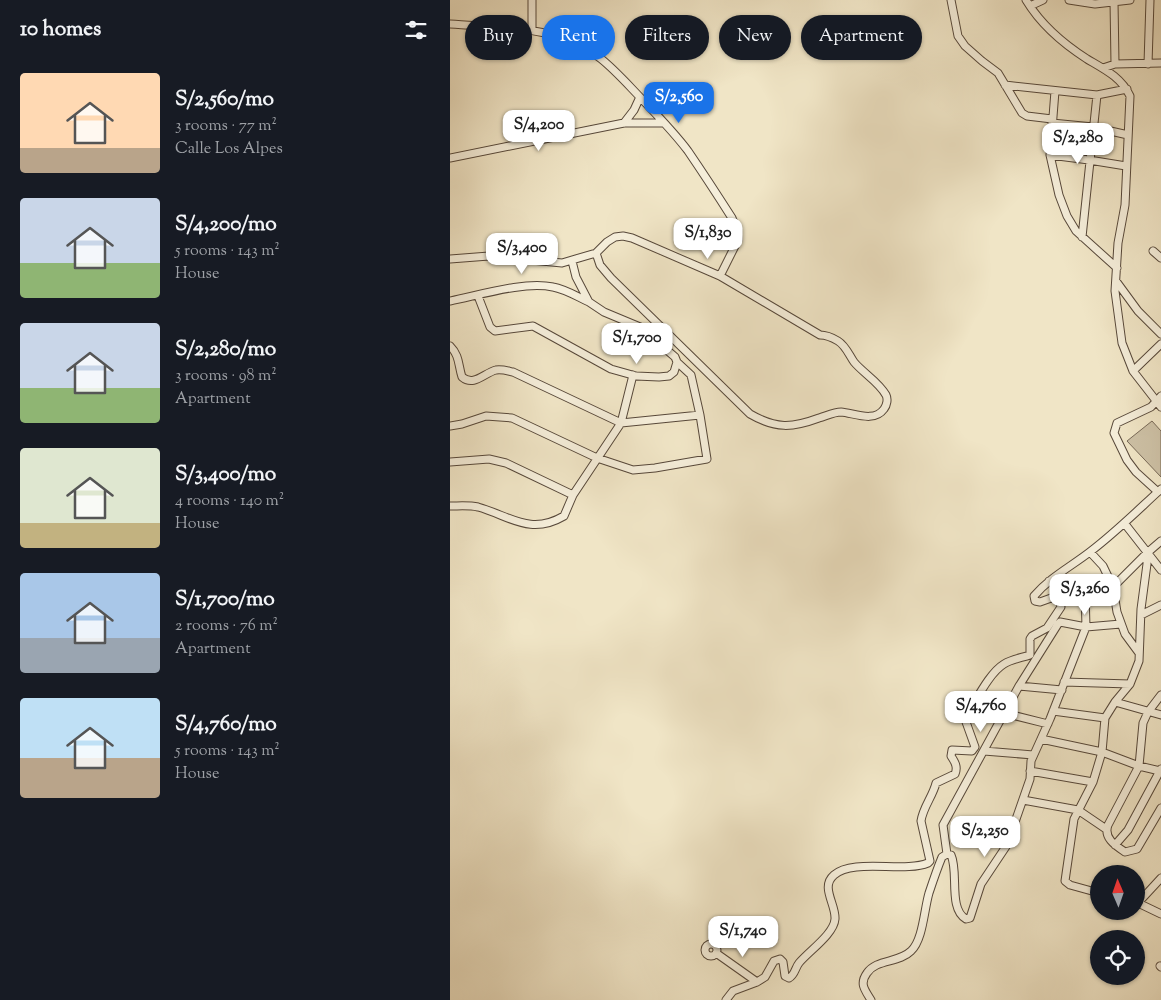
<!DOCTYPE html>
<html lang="en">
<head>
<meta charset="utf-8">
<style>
	body { margin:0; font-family:"Sorts Mill Goudy",serif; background:#242831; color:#f1f3f6; height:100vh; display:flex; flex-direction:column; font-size:19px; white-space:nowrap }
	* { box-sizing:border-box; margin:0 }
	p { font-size:16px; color:#9ea1a6 }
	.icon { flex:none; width:28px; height:28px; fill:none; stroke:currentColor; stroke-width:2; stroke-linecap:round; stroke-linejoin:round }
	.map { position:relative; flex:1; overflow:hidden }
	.side { display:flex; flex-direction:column; background:#171b24; width:450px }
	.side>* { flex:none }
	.guide { position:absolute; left:15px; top:15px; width:475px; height:45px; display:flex; gap:10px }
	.needle { width:32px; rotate:358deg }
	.tools { position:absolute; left:640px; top:865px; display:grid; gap:10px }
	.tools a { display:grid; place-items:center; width:55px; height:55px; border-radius:50%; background:#171b24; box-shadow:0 1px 4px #0004; font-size:25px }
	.price { position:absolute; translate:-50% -42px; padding:0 11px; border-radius:10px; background:#fff; color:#222; font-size:16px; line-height:32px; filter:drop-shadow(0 1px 2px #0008) }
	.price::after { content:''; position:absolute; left:50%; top:30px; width:15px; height:11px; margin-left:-8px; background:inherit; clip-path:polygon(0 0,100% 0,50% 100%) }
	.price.on { background:#1a73e8; color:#fff }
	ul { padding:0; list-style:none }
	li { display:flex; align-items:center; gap:15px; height:125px; padding:0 20px }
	li span { display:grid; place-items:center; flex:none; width:140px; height:100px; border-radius:5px; color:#555 }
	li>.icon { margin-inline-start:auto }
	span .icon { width:60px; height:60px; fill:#fffc; stroke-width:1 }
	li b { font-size:21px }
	h2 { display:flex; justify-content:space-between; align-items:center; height:60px; padding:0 20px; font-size:21px }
	.pill { padding:0 18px; border-radius:22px; background:#171b24; box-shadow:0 1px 4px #0004; font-size:18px; line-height:45px }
	.pill.on { background:#1a73e8; color:#fff }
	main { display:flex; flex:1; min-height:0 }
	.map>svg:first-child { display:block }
	.green { fill:#cdc1a6; stroke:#786a58 }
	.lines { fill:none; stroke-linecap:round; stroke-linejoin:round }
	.minor-casing { stroke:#57483a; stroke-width:9 }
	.minor { stroke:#f5eeda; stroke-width:7 }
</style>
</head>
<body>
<main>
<section class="side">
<h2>10 homes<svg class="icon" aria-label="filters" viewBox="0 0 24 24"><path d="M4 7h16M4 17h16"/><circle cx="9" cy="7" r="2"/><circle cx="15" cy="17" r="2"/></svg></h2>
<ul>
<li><span style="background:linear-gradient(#ffd9b3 75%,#b9a48a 0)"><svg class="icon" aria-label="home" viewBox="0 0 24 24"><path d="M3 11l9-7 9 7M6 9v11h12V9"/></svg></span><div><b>S/2,560/mo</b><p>3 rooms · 77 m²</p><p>Calle Los Alpes</p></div></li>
<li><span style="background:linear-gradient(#c9d6e8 65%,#8fb573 0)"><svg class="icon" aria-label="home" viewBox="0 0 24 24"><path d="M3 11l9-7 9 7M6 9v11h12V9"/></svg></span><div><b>S/4,200/mo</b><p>5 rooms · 143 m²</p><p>House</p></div></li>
<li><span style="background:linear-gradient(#c9d6e8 65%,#8fb573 0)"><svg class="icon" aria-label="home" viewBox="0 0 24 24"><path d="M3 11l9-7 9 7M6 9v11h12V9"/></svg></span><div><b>S/2,280/mo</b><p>3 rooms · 98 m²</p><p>Apartment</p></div></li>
<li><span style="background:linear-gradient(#dfe7d0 75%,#c2b280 0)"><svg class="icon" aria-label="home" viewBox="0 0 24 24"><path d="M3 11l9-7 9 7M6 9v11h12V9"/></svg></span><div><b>S/3,400/mo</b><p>4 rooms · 140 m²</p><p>House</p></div></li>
<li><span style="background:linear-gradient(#a9c7e8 65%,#9aa5b1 0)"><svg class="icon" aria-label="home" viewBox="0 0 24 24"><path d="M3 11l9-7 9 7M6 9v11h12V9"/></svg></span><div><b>S/1,700/mo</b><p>2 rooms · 76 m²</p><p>Apartment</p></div></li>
<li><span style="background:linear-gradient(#bfe0f5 60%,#b9a48a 0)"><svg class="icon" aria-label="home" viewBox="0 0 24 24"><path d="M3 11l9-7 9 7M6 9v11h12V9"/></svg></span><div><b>S/4,760/mo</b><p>5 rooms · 143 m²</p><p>House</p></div></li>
</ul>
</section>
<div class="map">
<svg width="711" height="1000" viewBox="0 0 711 1000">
	<rect width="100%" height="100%" fill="#f0e5c6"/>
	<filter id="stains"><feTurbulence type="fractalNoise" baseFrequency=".004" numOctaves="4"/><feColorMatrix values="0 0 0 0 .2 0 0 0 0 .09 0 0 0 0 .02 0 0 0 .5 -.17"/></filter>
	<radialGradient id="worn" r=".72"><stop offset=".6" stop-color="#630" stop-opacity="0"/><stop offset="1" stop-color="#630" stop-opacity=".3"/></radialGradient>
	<path class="green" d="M 702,421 L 711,431 L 711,477 L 677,441 Z"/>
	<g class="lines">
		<g class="minor-casing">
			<path id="minor" d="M 501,0 L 508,36 L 515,46 L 532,61 L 548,73 L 572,113 L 577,116 L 602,119
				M 576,0 C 591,25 612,43 637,59 C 654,69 671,77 680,96 L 675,205 L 668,243 L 665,291 L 672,343 L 683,371 L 711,407
				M 619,0 L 645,4 L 680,0
				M 664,1 L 665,64
				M 580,6 L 593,0
				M 0,24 C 37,27 77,26 113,38 C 146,49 164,70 187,94 C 205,113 223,131 238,151 C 253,173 268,196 282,218 L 287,230 L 288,240 L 270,276
				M 82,30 L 82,0
				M 698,64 L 700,0
				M 653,68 L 665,64 L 711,63
				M 555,85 L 647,95 L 677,89
				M 605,91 L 600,155 L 609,195 L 617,216 L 626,231 L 667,268
				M 174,123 L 184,110 L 190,97
				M 602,123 L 643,127 L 678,135
				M 600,155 L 639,160 L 676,166
				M 0,158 L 174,123 L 214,123
				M 632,237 L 647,95
				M 703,251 L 711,258
				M 0,259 L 39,256 L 112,263 L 146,253 L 157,242 L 165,237 L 173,236 L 182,238 L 270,276 L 370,335 C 376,335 383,338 388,341 C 396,346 399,355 404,362 C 413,373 429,382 436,395 C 438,399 437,405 434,409 C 424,423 404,413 391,412 C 384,412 376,416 369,418 C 342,428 326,429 300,414 L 161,278 L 150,265 L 146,253
				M 666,281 L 688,311 L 711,334
				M 28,296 L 40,327 L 45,331 L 83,326 L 161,369 L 186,376 L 209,377 L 219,376 L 224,372 L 227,362 L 225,357 L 190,327 L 154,312 L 139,302 L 126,277 L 122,261
				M 0,301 C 30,295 74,281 103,287 C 115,289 128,297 139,302
				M 0,346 C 10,356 8,365 12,377 C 24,387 34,373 46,370 C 52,369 58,371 63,372 L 171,423 L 250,415
				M 683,371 L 711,344
				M 0,426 L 12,424 L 36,416 L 62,418 L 147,458 L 183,470 L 205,468 L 257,459 L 250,415 L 241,375 L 227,362
				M 0,462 L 39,459 L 56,463 L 123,495
				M 708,492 L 686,472 L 677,460 L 664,433 L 667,423 L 701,407 L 711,396
				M 0,506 C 9,506 19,505 28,507 C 60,516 80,536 114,516 L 123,495 L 171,423 L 183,375
				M 675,524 L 711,570
				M 640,552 L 653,566 L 663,587 L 667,612 L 675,634 L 689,653
				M 636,601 L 663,587 L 697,553 L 711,541
				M 691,615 L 711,605
				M 614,682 L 680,684
				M 569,686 L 612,690
				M 711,695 L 698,712 L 693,723 L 689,766 L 658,825 C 653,838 666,846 675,852 L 687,849 L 711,808
				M 665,702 L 711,715
				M 603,711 L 655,718
				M 554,713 L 598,724
				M 591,739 L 652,752 L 689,766 L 710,771
				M 534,751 L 583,755
				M 580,771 L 643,782
				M 573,800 L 628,810 L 656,829
				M 665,845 L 678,830 L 711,769
				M 497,854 L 493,825 L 569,686 L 608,624 L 610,622 L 636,627 L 671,624
				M 649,893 L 620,885 L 615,881 L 616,874 L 624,819 L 643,782 L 652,752 L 655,718 L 665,702 L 680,684 L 689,661 L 691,609 L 697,564 L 697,553
				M 686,902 L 711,914
				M 688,903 L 711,878
				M255 950a6 6 0 1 1 12 0a6 6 0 1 1-12 0Z
				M 266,953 L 307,982
				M 710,966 L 711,967
				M 276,1000 L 283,991 L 307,982 L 315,977 L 324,961 L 330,959 L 333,962 L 335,976 L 339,978 C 345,975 345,968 349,963 C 359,951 384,934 385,919 C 386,904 370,887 384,875 C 403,858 454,873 478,863 L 480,861 L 471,821 C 473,807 483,796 486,783 L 505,774 C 508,767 505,762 501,756 L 502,750 L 522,751 L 525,747 L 516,722 L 516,716 C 526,701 539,673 554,664 C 562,659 571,658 580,655 L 580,639 L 582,636 L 597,628 L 611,607 L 610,603 L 604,597 L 590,602 L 585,601 L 584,596 C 600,577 622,566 641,551 C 666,532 688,510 711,489
				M 421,1000 C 415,990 409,984 417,973 C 426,959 449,963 461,951 C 473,940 474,910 479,893 C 483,881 487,869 492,857 L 497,854 L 501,855 C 509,872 498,909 516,919 L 520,918 L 531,884 L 557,845 L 580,779 L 581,761 L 600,719 L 636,627 L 635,592 C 628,577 613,580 599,581"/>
		</g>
		<use href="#minor" class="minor"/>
	</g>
	<rect width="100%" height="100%" filter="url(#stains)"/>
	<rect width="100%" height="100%" fill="url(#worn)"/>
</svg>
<div class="tools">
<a><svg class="needle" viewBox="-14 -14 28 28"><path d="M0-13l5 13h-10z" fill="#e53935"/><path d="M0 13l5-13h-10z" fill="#9ea1a6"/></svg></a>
<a><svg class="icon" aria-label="locate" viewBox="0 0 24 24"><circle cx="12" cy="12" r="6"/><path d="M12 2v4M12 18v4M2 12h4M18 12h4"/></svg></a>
</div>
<b class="price on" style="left:229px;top:124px">S/2,560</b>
<b class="price" style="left:89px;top:152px">S/4,200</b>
<b class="price" style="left:628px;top:165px">S/2,280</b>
<b class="price" style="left:258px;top:260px">S/1,830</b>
<b class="price" style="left:72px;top:275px">S/3,400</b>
<b class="price" style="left:187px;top:365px">S/1,700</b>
<b class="price" style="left:635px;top:616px">S/3,260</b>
<b class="price" style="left:531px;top:733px">S/4,760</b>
<b class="price" style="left:535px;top:858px">S/2,250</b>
<b class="price" style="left:293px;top:958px">S/1,740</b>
<div class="guide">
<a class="pill">Buy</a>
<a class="pill on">Rent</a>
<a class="pill">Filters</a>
<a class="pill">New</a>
<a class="pill">Apartment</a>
</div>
</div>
</main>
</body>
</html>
